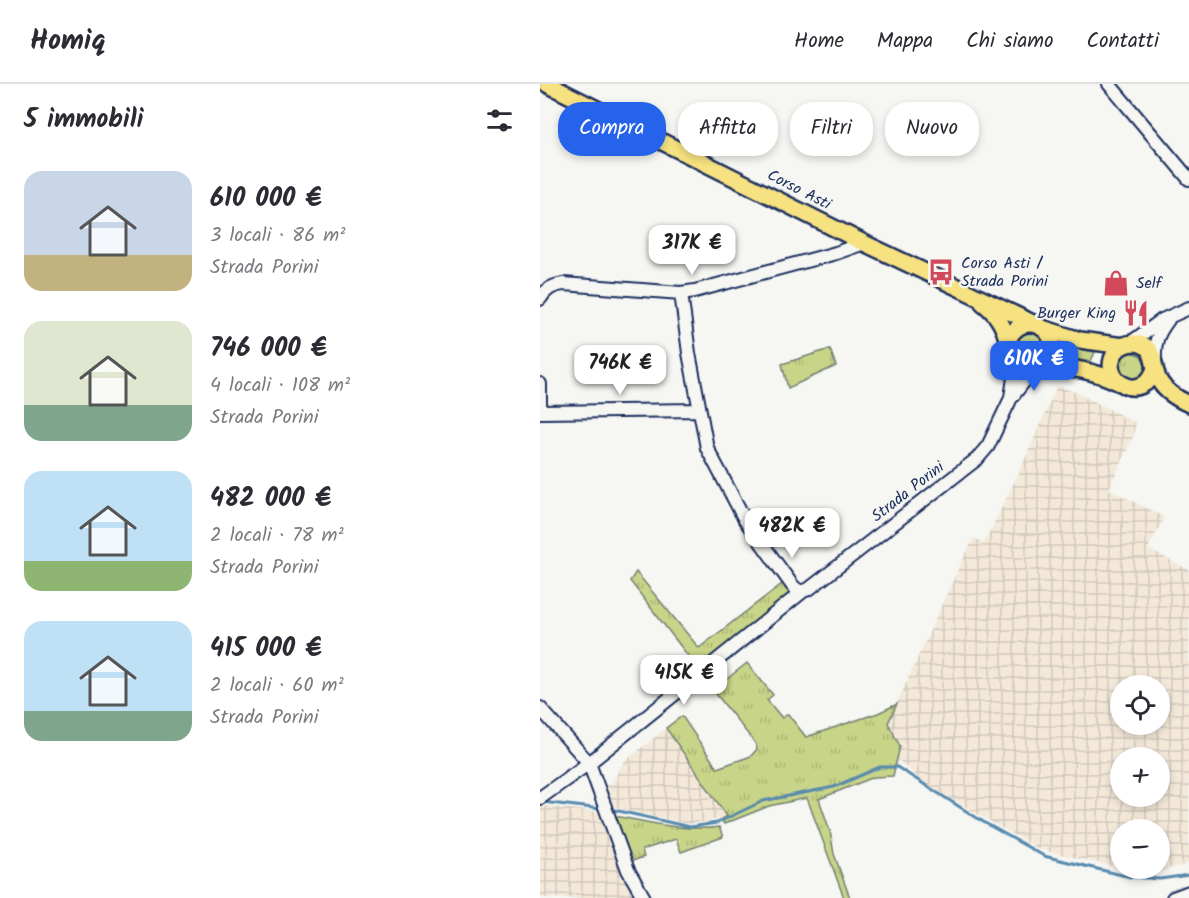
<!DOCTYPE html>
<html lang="it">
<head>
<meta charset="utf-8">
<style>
	body { margin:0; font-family:Kalam,sans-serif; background:#f2f2f3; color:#2b2b33; height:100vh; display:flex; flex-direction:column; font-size:22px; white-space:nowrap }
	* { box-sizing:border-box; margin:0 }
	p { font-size:20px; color:#7c7c81 }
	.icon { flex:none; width:33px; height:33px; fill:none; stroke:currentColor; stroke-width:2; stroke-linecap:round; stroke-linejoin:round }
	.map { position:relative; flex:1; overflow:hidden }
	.details { display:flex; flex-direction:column; background:#fff; width:540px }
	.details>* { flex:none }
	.hud { position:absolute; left:18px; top:18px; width:540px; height:54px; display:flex; gap:12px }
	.controls { position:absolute; left:570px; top:591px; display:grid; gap:12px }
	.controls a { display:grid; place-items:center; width:60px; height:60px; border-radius:50%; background:#fff; box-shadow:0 3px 9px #0003; font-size:30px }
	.price { position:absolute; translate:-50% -51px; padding:0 14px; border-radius:12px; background:#fff; color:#222; font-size:20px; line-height:39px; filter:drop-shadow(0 2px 3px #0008) }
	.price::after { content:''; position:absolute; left:50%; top:36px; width:18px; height:14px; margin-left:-9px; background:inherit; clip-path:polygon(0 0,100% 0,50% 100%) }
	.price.selected { background:#2563eb; color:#fff }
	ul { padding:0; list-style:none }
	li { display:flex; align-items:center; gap:18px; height:150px; padding:0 24px }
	li span { display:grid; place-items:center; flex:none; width:168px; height:120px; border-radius:18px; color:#555 }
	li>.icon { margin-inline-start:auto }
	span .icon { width:72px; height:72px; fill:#fffc; stroke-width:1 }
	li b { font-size:26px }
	h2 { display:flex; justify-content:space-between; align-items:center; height:72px; padding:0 24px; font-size:26px }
	.pill { padding:0 21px; border-radius:24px; background:#fff; box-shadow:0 3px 9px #0003; font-size:21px; line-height:54px }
	.pill.selected { background:#2563eb; color:#fff }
	header { display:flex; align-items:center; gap:36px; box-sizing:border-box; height:84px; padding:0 30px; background:#fff; border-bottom:2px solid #e1e1e2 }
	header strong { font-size:28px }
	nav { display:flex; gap:33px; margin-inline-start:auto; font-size:21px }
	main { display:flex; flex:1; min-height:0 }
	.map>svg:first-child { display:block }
	.industrial { fill:url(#industrial-grid); fill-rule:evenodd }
	.grass { fill:url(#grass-tufts); stroke:#728272; stroke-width:1.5 }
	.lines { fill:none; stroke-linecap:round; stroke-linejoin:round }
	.stream { stroke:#598aae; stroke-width:3 }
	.minor-casing { stroke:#1b2f5e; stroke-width:16 }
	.major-casing { stroke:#1b2f5e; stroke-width:20 }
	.minor { stroke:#f6f6f2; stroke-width:12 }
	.major { stroke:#f7e281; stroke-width:15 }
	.labels { text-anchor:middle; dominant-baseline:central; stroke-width:4.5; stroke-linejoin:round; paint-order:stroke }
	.street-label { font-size:16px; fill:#1b2f5e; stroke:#f6f6f2 }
	.poi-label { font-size:16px; fill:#1b2f5e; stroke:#f6f6f2; text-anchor:start }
</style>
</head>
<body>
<header>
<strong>Homiq</strong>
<nav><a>Home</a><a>Mappa</a><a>Chi siamo</a><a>Contatti</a></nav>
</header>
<main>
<section class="details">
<h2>5 immobili<svg class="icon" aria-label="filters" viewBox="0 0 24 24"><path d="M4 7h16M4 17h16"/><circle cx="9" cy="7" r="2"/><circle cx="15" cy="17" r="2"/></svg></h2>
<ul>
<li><span style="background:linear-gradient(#c9d6e8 70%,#c2b280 0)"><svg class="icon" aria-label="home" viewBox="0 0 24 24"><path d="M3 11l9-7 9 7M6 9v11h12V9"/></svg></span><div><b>610 000 €</b><p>3 locali · 86 m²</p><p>Strada Porini</p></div></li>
<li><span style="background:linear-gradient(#dfe7d0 70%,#7fa58c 0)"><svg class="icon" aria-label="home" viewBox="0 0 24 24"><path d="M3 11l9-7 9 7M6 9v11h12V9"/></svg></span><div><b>746 000 €</b><p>4 locali · 108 m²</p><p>Strada Porini</p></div></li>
<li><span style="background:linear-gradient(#bfe0f5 75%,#8fb573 0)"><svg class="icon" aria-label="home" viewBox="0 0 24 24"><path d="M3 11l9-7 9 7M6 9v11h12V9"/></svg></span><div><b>482 000 €</b><p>2 locali · 78 m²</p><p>Strada Porini</p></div></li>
<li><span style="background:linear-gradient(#bfe0f5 75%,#7fa58c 0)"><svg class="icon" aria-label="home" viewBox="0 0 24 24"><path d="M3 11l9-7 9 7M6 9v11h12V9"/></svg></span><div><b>415 000 €</b><p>2 locali · 60 m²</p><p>Strada Porini</p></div></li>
</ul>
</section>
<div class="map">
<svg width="649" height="814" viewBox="0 0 649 814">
	<defs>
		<pattern id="industrial-grid" width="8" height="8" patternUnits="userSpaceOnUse" patternTransform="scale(1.5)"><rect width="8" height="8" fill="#f4e9d9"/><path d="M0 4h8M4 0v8" fill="none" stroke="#d1c8bd"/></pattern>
		<pattern id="grass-tufts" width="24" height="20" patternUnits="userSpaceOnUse" patternTransform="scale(1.5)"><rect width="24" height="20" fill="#c8d487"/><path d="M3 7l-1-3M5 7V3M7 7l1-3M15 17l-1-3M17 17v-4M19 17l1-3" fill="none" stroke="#abb677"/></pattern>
	</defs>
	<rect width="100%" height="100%" fill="#f6f6f2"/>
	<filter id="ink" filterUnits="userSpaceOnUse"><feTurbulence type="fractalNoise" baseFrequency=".0167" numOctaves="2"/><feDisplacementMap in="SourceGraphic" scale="12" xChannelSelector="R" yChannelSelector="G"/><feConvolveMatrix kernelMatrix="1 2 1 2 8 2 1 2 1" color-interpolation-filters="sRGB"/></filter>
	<g filter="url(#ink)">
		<path class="industrial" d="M 517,302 L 538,309 L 594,338 L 595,342 L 593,353 L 569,405 L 624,433 L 608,465 L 649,486 L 649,780 L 606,790 L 583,785 L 620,784 L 620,746 L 580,746 L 580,784 L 498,765 L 384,699 L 357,675 L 361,661 L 348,639 L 419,483 L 434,454 L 444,459 L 478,391 ZM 580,602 L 620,602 L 620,640 L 580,640 ZM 580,674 L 620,674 L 620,712 L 580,712 Z
			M 126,644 L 187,732 L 181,735 L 148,740 L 72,723 L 64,704 L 72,698 L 84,678 Z
			M 4,722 L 58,728 L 80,786 L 95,814 L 0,814 L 0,724 Z"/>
		<path class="grass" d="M475 262a14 14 0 1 1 28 0a14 14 0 1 1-28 0Z
			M 527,263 L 555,268 L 550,279 L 525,275 Z
			M 290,265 L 296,282 L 248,304 L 242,280 Z
			M579 282a13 13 0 1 1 26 0a13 13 0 1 1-26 0Z
			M 96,488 L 159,564 L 243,499 L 249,508 L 250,512 L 140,599 L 131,588 L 149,573 L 90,497 Z
			M 207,579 L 233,611 L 227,616 L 242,634 L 248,630 L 266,653 L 338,629 L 357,620 L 348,639 L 360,662 L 353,692 L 334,693 L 279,715 L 290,747 L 294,770 L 310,814 L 304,814 L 267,714 L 229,722 L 184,740 L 181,735 L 187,732 L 126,644 L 142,632 L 177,684 L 211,672 L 217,665 L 215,659 L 173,606 Z
			M 75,732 C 109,738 144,748 179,743 L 183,753 L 141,768 L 136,755 L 102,766 L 104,773 L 92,777 Z"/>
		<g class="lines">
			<path class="stream" d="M 2,718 L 61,725
				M 70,725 L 150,743 L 177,739 L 223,717 L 294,703 L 340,683 L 357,683 L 445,739 L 504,772 L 590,793 L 620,795 L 649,791"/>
			<g class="minor-casing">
				<path id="minor" d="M 569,0 L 649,95
					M 141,209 L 149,269 L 167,364 L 205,436 L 252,501 C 258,508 262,508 269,505 L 437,375 L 448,362 L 471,314 L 495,283
					M 0,215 C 6,205 12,202 23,200 L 141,209 L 155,207 L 296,169 L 324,159
					M 590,259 L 622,236 L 649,224
					M 615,275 C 614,259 618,249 628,236
					M 0,300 L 0,323
					M 471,313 L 475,288 L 472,274
					M 0,328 L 159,326
					M 0,624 L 49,679 L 88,786 L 104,814
					M 0,714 L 49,679 L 262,508
					M 633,814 L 649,808"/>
			</g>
			<g class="major-casing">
				<path id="major" d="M 7,0 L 324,159 L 495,240
					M 443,219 C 458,230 465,243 468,260
					M468 262a22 22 0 1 1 44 0a22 22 0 1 1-44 0Z
					M 502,244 L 540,256 L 583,262
					M 499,282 C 528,282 554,286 580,299
					M 615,284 C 603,322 558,296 575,269 C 579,263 586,259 595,259 C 618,261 611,284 620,298 C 626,308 638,315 649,320"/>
			</g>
			<use href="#minor" class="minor"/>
			<use href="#major" class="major"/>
		</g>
	</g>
	<defs>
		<g id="bus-bare" transform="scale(2.07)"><path d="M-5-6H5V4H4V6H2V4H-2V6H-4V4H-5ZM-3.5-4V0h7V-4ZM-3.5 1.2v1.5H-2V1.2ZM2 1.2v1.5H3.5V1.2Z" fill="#d1495b" stroke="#f6f6f2" stroke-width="2.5" paint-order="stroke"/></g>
		<g id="shop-bare" transform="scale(2.07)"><path d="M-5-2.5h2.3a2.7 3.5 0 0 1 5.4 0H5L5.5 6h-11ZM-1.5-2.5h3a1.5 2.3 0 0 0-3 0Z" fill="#d1495b" stroke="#f6f6f2" stroke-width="2.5" paint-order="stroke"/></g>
		<g id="restaurant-bare" transform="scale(2.07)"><path d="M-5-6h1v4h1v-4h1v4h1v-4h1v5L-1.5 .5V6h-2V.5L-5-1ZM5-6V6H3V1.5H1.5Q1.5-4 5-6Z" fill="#d1495b" stroke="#f6f6f2" stroke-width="2.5" paint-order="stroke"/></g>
	</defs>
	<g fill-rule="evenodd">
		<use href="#bus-bare" x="401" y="188"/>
		<use href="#shop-bare" x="576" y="199"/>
		<use href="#restaurant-bare" x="596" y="229"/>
	</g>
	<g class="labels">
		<g class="street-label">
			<text transform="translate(259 106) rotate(27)">Corso Asti</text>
			<text transform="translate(368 408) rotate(-38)">Strada Porini</text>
		</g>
		<g class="poi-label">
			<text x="421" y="179">Corso Asti /<tspan x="421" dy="18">Strada Porini</tspan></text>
			<text x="596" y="199">Self</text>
			<text x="576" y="229" text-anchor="end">Burger King</text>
		</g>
	</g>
</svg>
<div class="controls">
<a><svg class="icon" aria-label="locate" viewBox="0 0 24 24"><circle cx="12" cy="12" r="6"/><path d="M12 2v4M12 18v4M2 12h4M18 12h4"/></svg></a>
<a>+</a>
<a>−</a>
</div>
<b class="price" style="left:152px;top:192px">317K €</b>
<b class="price selected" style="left:494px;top:308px">610K €</b>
<b class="price" style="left:80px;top:312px">746K €</b>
<b class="price" style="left:252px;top:475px">482K €</b>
<b class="price" style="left:144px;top:622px">415K €</b>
<div class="hud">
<a class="pill selected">Compra</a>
<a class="pill">Affitta</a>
<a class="pill">Filtri</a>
<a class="pill">Nuovo</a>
</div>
</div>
</main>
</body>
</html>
